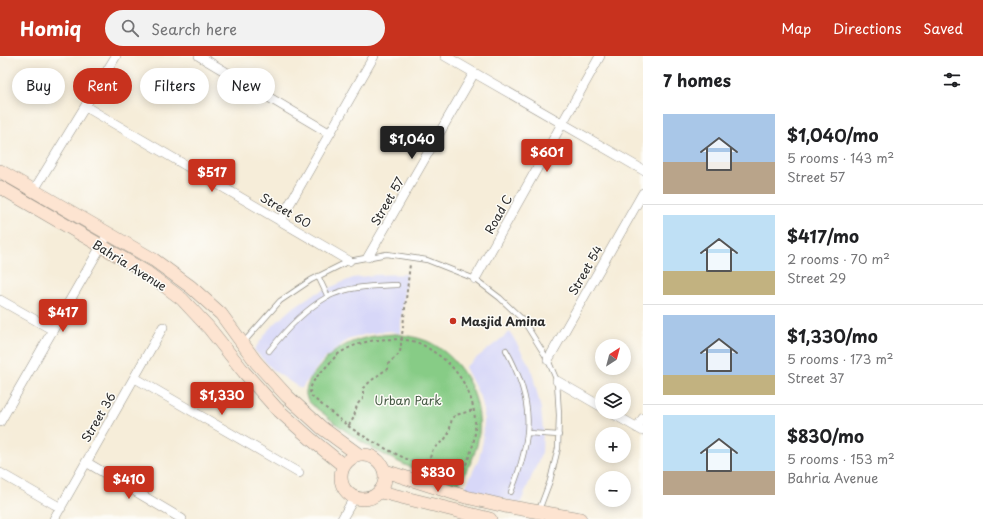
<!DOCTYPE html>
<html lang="en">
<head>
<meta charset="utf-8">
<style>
	body { margin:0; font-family:"Playpen Sans",sans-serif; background:#f2f2f2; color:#202124; height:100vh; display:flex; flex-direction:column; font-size:15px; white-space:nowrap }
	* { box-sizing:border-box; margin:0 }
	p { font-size:13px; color:#757577 }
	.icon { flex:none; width:22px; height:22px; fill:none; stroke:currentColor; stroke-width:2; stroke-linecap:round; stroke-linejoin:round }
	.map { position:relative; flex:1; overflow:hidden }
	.panel { display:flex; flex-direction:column; background:#fff; width:340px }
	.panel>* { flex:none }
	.hud { position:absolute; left:12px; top:12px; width:380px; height:36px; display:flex; gap:8px }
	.needle { width:26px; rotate:36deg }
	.buttons { position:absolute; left:595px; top:283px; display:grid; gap:8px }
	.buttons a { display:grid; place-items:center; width:36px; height:36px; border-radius:50%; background:#fff; box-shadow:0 2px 10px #0003; font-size:20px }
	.price { position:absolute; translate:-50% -34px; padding:0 9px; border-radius:4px; background:#c8321e; color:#fff; font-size:13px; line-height:26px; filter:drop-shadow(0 1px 2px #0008) }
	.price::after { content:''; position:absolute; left:50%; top:24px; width:12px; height:9px; margin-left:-6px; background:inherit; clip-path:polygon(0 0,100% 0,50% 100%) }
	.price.current { background:#222; color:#fff }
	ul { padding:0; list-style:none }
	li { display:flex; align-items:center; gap:12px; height:100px; padding:0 20px }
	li+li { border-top:1px solid #e0e0e0 }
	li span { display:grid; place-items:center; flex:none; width:112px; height:80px; border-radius:0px; color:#555 }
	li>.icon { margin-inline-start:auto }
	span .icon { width:48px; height:48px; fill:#fffc; stroke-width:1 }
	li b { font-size:17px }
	h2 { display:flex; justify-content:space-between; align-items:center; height:48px; padding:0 20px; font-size:17px }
	.pill { padding:0 14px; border-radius:18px; background:#fff; box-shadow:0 2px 10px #0003; font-size:14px; line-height:36px }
	.pill.current { background:#c8321e; color:#fff }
	header { display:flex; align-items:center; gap:24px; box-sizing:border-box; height:56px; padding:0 20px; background:#c8321e; color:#fff }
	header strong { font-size:19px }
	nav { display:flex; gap:22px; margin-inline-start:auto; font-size:14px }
	.search { width:280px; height:36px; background:#f2f2f2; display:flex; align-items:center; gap:10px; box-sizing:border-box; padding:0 14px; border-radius:22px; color:#757577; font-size:15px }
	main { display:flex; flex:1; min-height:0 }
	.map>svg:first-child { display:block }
	.built { fill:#d7d7f8 }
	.green { fill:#87cc86; stroke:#597c58 }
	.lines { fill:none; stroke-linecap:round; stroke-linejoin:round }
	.lane-casing { stroke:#908c82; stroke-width:6 }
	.street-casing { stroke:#908c82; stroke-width:10 }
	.secondary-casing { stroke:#908c82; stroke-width:14 }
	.path { stroke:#908c82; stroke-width:2; stroke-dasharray:3 3; stroke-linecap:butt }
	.lane { stroke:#fff; stroke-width:4.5 }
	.street { stroke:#fff; stroke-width:9 }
	.secondary { stroke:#fde4d1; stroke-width:13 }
	.poi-dot { fill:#c8321e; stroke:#fdfcf7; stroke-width:1.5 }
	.labels { text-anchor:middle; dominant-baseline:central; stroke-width:3; stroke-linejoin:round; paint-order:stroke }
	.street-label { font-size:12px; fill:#2b2b2b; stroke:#fdfcf7 }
	.poi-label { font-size:12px; font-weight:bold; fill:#2b2b2b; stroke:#fdfcf7; text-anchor:start }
	.park-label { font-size:12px; fill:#475b46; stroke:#fdfcf7 }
</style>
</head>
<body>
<header>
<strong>Homiq</strong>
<div class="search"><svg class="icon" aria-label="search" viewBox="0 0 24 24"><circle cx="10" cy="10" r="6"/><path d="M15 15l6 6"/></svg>Search here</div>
<nav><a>Map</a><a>Directions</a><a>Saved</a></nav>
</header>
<main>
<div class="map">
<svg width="643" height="463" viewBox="0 0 643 463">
	<rect width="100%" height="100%" fill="#fdfcf7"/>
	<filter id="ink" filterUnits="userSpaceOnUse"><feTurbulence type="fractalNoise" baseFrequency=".025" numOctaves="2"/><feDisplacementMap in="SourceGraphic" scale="8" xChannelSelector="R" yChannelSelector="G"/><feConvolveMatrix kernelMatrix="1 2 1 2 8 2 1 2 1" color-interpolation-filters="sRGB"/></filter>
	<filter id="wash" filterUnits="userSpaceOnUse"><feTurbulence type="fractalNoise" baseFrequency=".012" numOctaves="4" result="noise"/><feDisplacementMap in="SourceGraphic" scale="16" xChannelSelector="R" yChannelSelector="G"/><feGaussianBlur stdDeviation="0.9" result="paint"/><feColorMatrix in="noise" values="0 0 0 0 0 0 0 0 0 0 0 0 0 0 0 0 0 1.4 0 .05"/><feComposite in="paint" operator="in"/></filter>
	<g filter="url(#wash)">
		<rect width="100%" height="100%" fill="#f6edd9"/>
		<path class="built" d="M 406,218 L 400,277 L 390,275 L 367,278 L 347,284 L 322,305 L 301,333 L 273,314 L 254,294 L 269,273 L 291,253 L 312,239 L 353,222 L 375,219 Z
			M 510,276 L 531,312 L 541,353 L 543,374 L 542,396 L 520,448 L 465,432 L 479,403 L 483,385 L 484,363 L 482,345 L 465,311 Z"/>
		<path class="green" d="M 397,278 C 407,280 417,281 427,285 C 465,302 487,349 477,389 C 473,404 466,417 457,430 C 409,413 362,391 324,358 C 319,354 311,349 308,344 C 301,333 314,317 321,309 C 340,285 368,279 397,278 Z"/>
	</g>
	<g filter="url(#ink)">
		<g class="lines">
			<g class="lane-casing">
				<path id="lane" d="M 318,220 L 328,241
					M 244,286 L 280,245 L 311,224 L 349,205 L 387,198 L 427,204 L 475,223 L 500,242 L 523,264 L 548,304 L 557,325 L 559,359 L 558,392 L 550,425 L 539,454
					M 506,294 C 535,346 533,381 511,436
					M 269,295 C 284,276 306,253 327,241 C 348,230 375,230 397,229
					M 528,377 L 559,379"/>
			</g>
			<g class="street-casing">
				<path id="street" d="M 199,0 L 329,77
					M 445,0 L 643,114
					M 86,51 L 349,205
					M 34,134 L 116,0
					M 280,165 L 374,0
					M 368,201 L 474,17
					M 475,223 L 600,0
					M 0,244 L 53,274
					M 548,304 L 643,137
					M 135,322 L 299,417
					M 557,325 L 602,351
					M 610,356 L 643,375
					M 0,366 L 108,178
					M 637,372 L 643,362
					M 86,406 L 182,463
					M 0,417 L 61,452
					M 54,463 L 163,271
					M 342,463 L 354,442"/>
			</g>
			<g class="secondary-casing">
				<path id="secondary" d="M 0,115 L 154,204 L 191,231 L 221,258 L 256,306 L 287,340 L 322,372 L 359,399
					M 0,131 L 146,216 L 182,243 L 209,272 L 244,316 L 276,352 L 312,384 L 344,410
					M341 421a22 22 0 1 1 44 0a22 22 0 1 1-44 0Z
					M 385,415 L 466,441 L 505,450 L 580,463
					M 381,436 L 490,463"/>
			</g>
			<path class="path" d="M 348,370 C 382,393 417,409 455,423 C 465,414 468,405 472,392 C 483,355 465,314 432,295 C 428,292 422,288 416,286 C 392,280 358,283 337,299 C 333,303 329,308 325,312 C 318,319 307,330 311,340 L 348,370 C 359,358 352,350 363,343 L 363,332 C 371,325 378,318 388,313 L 388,308 L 400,297 L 410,208
				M 426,413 L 433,393 L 445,383 L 449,377 L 452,362 L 456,359 L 474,354"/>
			<use href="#lane" class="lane"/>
			<use href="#street" class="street"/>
			<use href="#secondary" class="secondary"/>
		</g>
	</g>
	<circle class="poi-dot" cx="453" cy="265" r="4"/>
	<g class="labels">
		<g class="street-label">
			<text transform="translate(387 145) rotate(-60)">Street 57</text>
			<text transform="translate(286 154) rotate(30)">Street 60</text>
			<text transform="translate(498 158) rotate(-61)">Road C</text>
			<text transform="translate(130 209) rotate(32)">Bahria Avenue</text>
			<text transform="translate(585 214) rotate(-60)">Street 54</text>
			<text transform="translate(98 361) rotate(-60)">Street 36</text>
		</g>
		<g class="poi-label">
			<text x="461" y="265">Masjid Amina</text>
		</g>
		<g class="park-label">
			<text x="408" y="344">Urban Park</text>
		</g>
	</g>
</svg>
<div class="buttons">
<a><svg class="needle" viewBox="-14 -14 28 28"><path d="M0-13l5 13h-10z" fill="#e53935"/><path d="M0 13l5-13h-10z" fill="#757577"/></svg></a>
<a><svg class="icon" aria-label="layers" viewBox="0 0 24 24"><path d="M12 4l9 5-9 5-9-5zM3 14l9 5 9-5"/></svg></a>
<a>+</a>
<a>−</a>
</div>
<b class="price current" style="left:412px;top:104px">$1,040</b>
<b class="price" style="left:547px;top:117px">$601</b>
<b class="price" style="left:212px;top:137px">$517</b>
<b class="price" style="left:63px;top:277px">$417</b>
<b class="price" style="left:222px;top:360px">$1,330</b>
<b class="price" style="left:438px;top:437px">$830</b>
<b class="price" style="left:129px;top:444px">$410</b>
<div class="hud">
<a class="pill">Buy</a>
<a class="pill current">Rent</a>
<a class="pill">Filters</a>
<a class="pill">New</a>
</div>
</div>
<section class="panel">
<h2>7 homes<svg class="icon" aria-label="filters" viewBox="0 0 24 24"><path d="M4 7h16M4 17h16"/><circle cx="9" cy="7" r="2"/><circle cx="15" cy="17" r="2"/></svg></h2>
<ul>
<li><span style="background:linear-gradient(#a9c7e8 60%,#b9a48a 0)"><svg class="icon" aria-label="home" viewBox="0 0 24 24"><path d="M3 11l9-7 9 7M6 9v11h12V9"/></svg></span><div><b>$1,040/mo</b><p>5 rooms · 143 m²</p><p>Street 57</p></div></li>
<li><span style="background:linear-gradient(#bfe0f5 70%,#c2b280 0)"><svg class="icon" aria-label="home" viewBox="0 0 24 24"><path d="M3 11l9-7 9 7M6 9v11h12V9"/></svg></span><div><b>$417/mo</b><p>2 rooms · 70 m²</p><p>Street 29</p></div></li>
<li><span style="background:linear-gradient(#a9c7e8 75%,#c2b280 0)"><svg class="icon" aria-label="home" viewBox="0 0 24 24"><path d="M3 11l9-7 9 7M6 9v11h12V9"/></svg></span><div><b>$1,330/mo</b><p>5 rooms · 173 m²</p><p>Street 37</p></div></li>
<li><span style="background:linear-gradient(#bfe0f5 70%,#b9a48a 0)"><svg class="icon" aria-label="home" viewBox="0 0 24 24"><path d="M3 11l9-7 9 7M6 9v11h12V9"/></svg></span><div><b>$830/mo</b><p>5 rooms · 153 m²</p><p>Bahria Avenue</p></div></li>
</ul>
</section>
</main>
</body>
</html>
